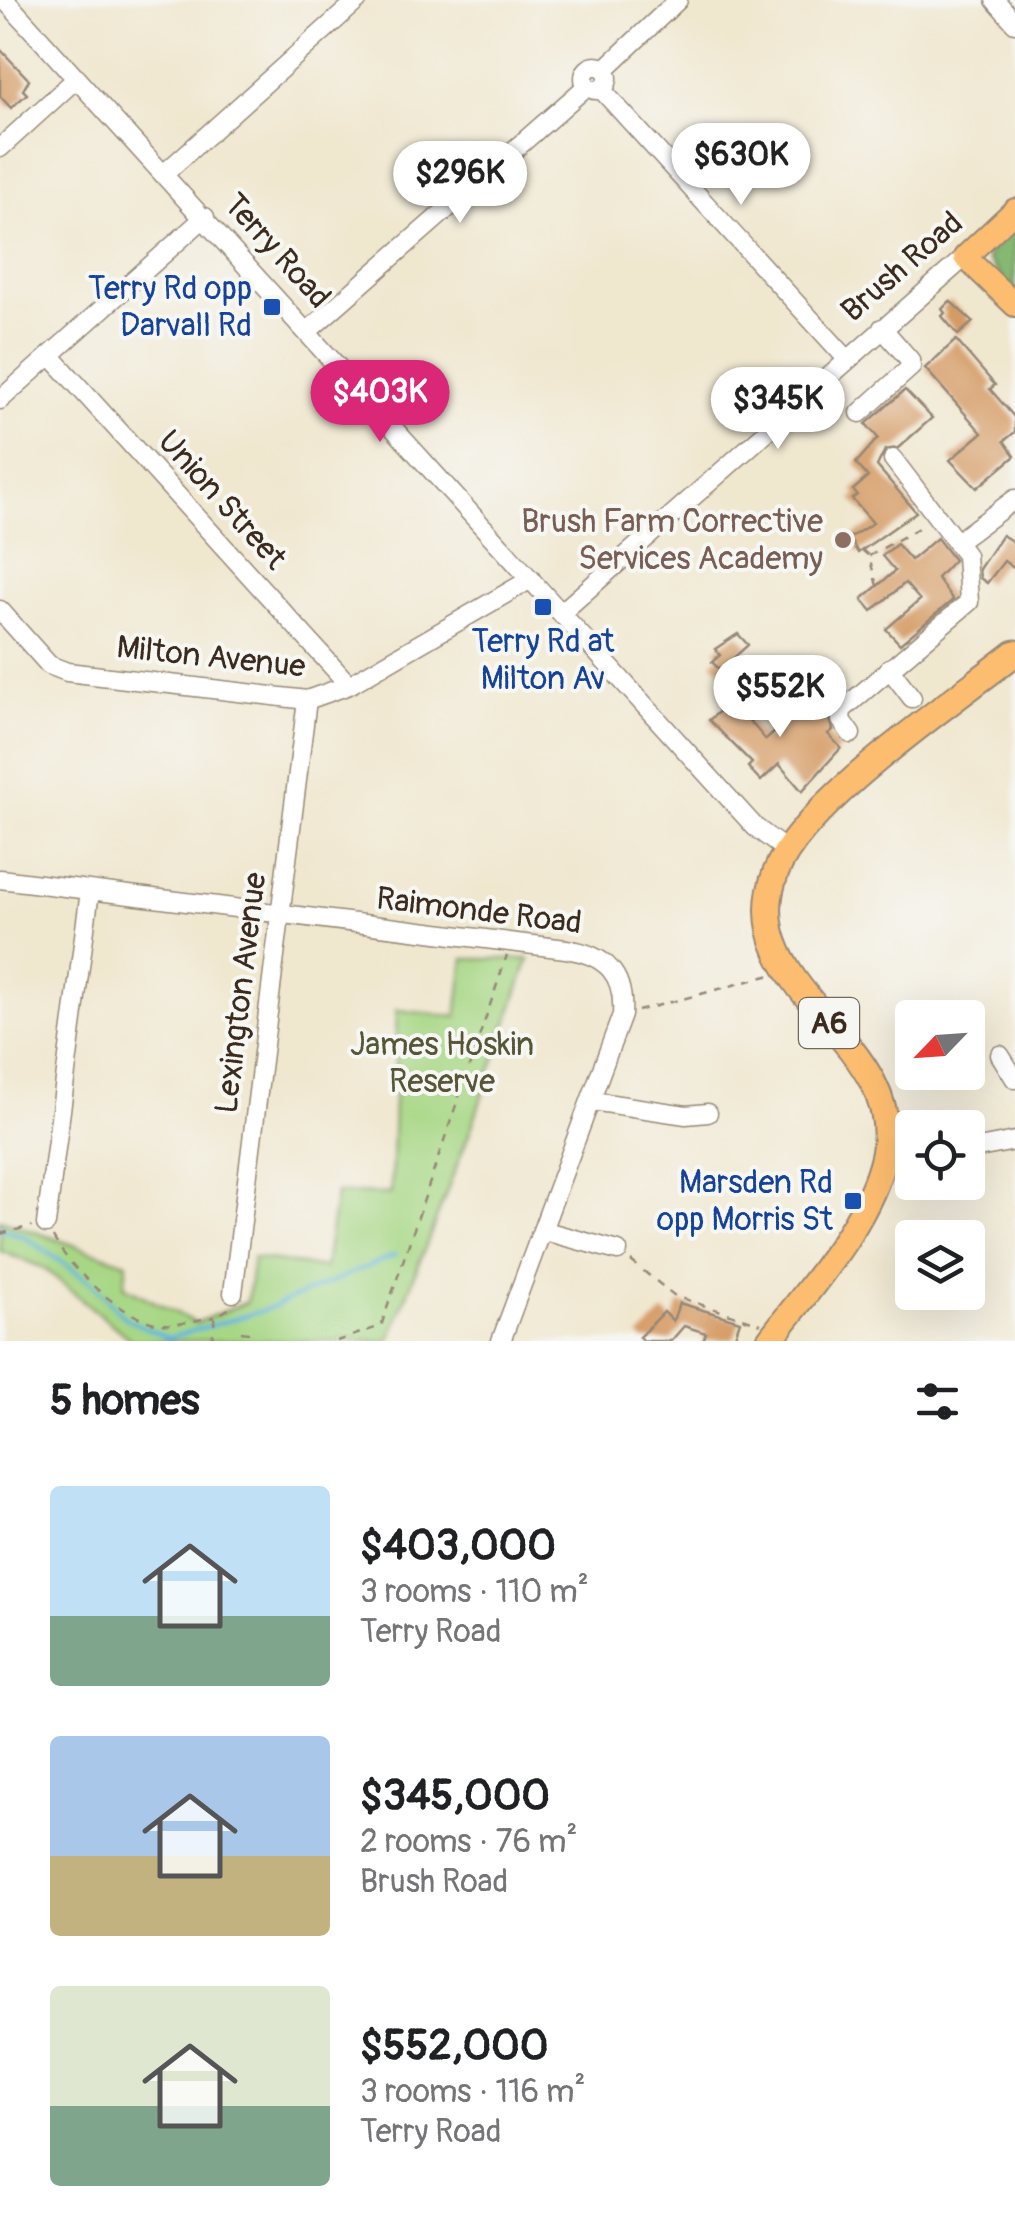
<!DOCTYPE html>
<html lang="en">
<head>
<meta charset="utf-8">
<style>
	body { margin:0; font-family:Pangolin,sans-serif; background:#f6f6f6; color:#202124; height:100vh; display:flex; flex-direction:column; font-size:38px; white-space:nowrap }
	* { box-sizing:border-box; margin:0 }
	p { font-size:32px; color:#757577 }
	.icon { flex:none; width:55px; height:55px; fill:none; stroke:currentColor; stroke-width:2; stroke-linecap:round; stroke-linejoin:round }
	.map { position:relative; height:1341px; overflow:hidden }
	.side { display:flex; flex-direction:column; background:#fff; flex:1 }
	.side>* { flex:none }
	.needle { width:65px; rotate:245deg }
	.fabs { position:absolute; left:895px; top:1000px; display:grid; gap:20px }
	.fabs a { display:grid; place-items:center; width:90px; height:90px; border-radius:10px; background:#fff; box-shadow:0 10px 40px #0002; font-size:50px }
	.price { position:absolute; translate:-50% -85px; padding:0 22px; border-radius:35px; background:#fff; color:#222; font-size:32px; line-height:65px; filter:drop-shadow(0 2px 5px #0008) }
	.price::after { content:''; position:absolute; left:50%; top:60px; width:30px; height:22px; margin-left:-15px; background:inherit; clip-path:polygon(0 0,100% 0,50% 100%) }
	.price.selected { background:#db2777; color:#fff }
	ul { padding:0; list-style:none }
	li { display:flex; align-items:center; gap:30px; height:250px; padding:0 50px }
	li span { display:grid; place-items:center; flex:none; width:280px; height:200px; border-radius:10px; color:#555 }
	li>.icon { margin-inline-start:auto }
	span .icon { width:120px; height:120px; fill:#fffc; stroke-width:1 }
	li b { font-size:42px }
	h2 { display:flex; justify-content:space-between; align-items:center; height:120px; padding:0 50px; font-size:42px }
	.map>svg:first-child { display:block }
	.green { fill:#a7d785; stroke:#718052; stroke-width:2.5 }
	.forest { fill:#85b872; stroke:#607148; stroke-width:2.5 }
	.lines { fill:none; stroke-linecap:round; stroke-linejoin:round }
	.stream { stroke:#63b5df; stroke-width:4 }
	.building { fill:#d59b65 }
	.minor-casing { stroke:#968876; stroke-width:21 }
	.major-casing { stroke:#968876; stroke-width:26 }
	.highway-casing { stroke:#968876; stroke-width:29 }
	.path { stroke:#968876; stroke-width:2.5; stroke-dasharray:8 8; stroke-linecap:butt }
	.minor { stroke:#fff; stroke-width:18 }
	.major { stroke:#fcbd6f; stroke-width:22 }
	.highway { stroke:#fcbd6f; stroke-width:25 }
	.transit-dot { fill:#1a4fb4; stroke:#f6f6f2; stroke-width:4 }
	.education-dot { fill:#8d6e63; stroke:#f6f6f2; stroke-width:4 }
	.labels { text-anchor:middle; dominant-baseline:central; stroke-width:8; stroke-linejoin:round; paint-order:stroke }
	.shield { fill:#f6f6f2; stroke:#73675e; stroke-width:2.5 }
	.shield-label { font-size:30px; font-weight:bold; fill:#3b2a1e }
	.street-label { font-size:32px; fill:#3b2a1e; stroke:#f6f6f2 }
	.transit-label { font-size:32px; fill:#164399; stroke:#f6f6f2; text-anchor:end }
	.education-label { font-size:32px; fill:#785e54; stroke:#f6f6f2; text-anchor:end }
	.park-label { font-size:32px; fill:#565538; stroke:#f6f6f2 }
</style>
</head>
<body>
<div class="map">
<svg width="1015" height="1341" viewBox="0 0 1015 1341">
	<rect width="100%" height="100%" fill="#f6f6f2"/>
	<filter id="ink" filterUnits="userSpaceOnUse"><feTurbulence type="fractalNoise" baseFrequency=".01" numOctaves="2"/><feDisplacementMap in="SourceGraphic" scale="20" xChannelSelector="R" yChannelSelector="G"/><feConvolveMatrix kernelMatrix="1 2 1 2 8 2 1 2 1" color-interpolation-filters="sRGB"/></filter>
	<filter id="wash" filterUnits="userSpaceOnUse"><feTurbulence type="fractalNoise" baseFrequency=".0048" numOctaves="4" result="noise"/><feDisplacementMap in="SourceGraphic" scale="40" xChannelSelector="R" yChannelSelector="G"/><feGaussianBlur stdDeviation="2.25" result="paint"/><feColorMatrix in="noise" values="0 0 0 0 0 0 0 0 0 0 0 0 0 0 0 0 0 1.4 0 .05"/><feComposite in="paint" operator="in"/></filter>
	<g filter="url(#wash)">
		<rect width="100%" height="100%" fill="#f0e7cf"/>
		<path class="green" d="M 464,959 L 529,959 L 472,1126 L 389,1341 L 132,1341 L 44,1268 L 0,1251 L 0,1220 L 127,1263 L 124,1286 L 196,1323 L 247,1302 L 253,1258 L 325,1268 L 336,1193 L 391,1194 L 397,1010 L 457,1017 Z"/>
		<path class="forest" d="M 1015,223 L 1015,295 L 987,259 L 992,245 Z"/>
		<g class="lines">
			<path class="stream" d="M 0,1228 L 25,1237 L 91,1282 L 126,1319 L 168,1338 L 265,1310 L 395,1255"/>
		</g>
		<g id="blocks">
			<path class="building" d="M 0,49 L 29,80 L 23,90 L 27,94 L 11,108 L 0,96 Z
				M 950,301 L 973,322 L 958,335 L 942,316 L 945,313 L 942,309 Z
				M 956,340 L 995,385 L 990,389 L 1015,418 L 1015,432 L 1004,441 L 1015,456 L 977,488 L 950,460 L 982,433 L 925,368 Z
				M 905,390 L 932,418 L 898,448 L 885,450 L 877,466 L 916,512 L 858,553 L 849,538 L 873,523 L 852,499 L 857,495 L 853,490 L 868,477 L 856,463 L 878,438 L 866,424 Z
				M 1002,535 L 1015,543 L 1015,569 L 1004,561 L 987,583 L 980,578 L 979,569 Z
				M 937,538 L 954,560 L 937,578 L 953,600 L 900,644 L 886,629 L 920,600 L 905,583 L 872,611 L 862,599 L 895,571 L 882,556 L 897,544 L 911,560 Z
				M 738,634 L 748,645 L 720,670 L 712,662 L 720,655 L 715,649 Z
				M 746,689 L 761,706 L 747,718 L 766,740 L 810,700 L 829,715 L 833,730 L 828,734 L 841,748 L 802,791 L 779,764 L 761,781 L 748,767 L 752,763 L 709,720 Z
				M 679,1303 L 740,1321 L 734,1339 L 703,1341 L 706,1333 L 684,1326 L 671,1341 L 644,1341 L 639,1337 L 664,1312 L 673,1321 Z"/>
		</g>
	</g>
	<g filter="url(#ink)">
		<use href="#blocks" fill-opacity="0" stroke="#968876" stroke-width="2.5"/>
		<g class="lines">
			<g class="minor-casing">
				<path id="minor" d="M 5,0 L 755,827 L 788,852
					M 995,0 L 1015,23
					M584 78a12 12 0 1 1 24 0a12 12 0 1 1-24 0Z
					M 605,69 L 678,0
					M 601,89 L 847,359
					M 0,148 L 77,78
					M 166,172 L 358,0
					M 309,330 L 587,86
					M 50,355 L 349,685
					M 0,400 L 205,217
					M 860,413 L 911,367 L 910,360 L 882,328
					M 957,542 L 1015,499
					M 0,610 L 49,665 L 67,672 L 307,700 L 349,685 L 531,579
					M 561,613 L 965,257
					M 889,668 L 912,698
					M 851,734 L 841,720 L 842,710 L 969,602 L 966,555 L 893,459
					M 0,879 L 566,949 C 606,955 625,974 622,1015 L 501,1341
					M 1000,1055 L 1015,1079
					M 592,1101 L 686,1115 L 708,1113
					M 968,1150 L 1015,1141
					M 899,1151 L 912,1153
					M 46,1224 L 90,891
					M 545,1231 L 618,1251
					M 233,1293 L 307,700"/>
			</g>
			<g class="major-casing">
				<path id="major" d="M 1015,210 L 965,257 L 1015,305"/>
			</g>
			<g class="highway-casing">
				<path id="highway" d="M 769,1341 C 809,1288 870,1221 884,1155 C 908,1040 730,989 776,872 C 803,803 954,701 1015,653"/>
			</g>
			<path class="path" d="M 862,550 L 869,556 L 877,586
				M 869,556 L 922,526
				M 638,1011 L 771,975
				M 0,1234 L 32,1226
				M 53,1237 C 69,1268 122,1319 160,1324 C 176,1326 199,1319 215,1317
				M 631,1261 L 675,1296 L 761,1324
				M 241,1332 L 248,1333 L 250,1341
				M 212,1341 L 215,1317 L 230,1308
				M 337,1341 L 381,1326 L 507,955"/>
			<use href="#minor" class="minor"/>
			<use href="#major" class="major"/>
			<use href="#highway" class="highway"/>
		</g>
	</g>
	<g class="transit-dot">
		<rect x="262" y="297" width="20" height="20" rx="5"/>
		<rect x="533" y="597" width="20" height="20" rx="5"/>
		<rect x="843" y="1191" width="20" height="20" rx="5"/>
	</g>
	<circle class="education-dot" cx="843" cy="540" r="10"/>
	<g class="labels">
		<rect class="shield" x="799" y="998" width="60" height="50" rx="8"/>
		<g class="shield-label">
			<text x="829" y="1023">A6</text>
		</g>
		<g class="street-label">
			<text transform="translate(277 251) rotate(48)">Terry Road</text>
			<text transform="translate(902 267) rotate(-41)">Brush Road</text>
			<text transform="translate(222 500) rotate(48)">Union Street</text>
			<text transform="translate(211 657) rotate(6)">Milton Avenue</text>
			<text transform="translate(479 911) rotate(7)">Raimonde Road</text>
			<text transform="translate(241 993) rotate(-83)">Lexington Avenue</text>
		</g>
		<g class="transit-label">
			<text x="252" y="289">Terry Rd opp<tspan x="252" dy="37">Darvall Rd</tspan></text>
			<text x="543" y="642" text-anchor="middle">Terry Rd at<tspan x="543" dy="37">Milton Av</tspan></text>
			<text x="833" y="1183">Marsden Rd<tspan x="833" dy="37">opp Morris St</tspan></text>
		</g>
		<g class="education-label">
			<text x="823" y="522">Brush Farm Corrective<tspan x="823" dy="37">Services Academy</tspan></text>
		</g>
		<g class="park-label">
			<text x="442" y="1045">James Hoskin<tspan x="442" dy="37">Reserve</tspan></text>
		</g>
	</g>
</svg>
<div class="fabs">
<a><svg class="needle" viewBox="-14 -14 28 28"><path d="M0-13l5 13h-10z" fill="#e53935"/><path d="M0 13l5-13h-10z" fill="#757577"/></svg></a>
<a><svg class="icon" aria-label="locate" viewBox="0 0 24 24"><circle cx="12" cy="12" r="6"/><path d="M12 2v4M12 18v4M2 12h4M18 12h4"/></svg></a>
<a><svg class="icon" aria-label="layers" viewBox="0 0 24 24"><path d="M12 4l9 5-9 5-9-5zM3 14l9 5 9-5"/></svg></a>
</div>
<b class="price" style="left:741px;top:208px">$630K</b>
<b class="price" style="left:460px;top:226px">$296K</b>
<b class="price selected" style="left:380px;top:445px">$403K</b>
<b class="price" style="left:778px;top:452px">$345K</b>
<b class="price" style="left:780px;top:740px">$552K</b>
</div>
<section class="side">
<h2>5 homes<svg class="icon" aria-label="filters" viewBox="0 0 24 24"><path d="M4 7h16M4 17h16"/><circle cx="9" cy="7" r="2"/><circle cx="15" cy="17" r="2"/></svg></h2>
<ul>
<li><span style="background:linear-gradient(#bfe0f5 65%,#7fa58c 0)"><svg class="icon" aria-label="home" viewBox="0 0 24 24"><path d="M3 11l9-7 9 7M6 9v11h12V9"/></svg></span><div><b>$403,000</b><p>3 rooms · 110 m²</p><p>Terry Road</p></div></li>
<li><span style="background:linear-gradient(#a9c7e8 60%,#c2b280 0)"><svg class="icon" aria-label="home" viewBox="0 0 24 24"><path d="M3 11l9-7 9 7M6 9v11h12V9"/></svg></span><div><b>$345,000</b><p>2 rooms · 76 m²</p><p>Brush Road</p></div></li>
<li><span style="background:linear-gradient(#dfe7d0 60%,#7fa58c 0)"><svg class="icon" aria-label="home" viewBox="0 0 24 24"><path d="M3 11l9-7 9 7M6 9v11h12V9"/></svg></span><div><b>$552,000</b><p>3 rooms · 116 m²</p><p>Terry Road</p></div></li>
</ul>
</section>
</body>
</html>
